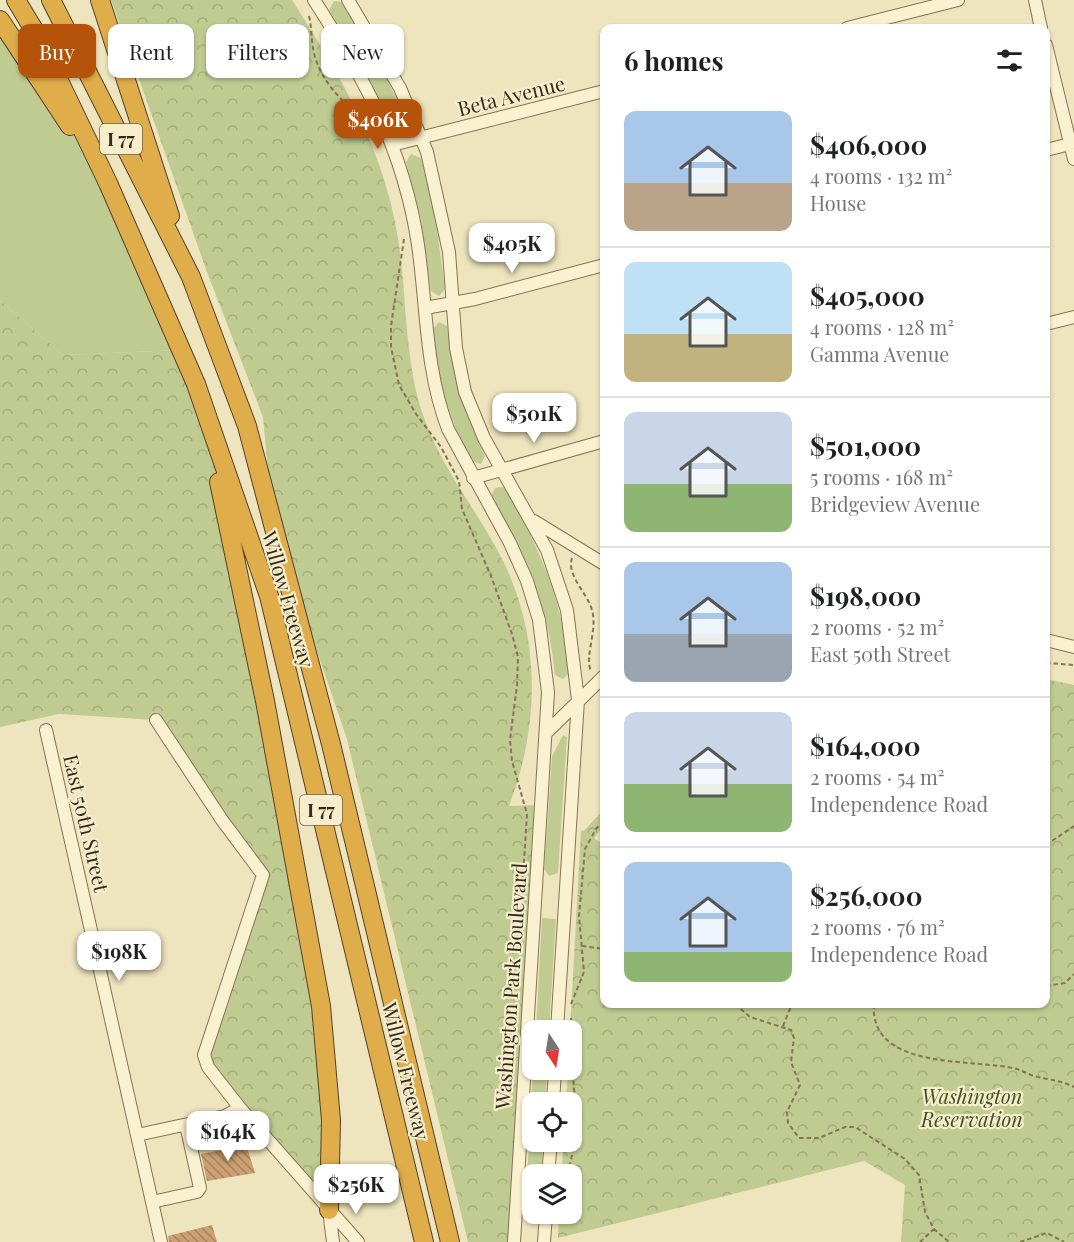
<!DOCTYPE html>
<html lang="en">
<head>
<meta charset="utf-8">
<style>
	body { margin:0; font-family:"Playfair Display",serif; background:#f2f2f2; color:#202124; height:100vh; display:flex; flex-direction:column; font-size:22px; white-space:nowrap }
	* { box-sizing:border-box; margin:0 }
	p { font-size:20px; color:#757577 }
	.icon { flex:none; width:33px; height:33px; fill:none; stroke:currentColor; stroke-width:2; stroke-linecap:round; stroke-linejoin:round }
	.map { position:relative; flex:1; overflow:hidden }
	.sheet { position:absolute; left:600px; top:24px; width:450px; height:984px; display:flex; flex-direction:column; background:#fff; border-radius:12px; box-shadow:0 2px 4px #0004 }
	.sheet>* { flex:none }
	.top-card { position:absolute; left:18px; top:24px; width:492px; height:54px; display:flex; gap:12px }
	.needle { width:39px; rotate:168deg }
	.fabs { position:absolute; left:522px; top:1020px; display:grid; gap:12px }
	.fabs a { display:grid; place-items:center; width:60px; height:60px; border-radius:12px; background:#fff; box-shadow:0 2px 4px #0004; font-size:30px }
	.price { position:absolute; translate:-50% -51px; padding:0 14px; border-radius:12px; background:#fff; color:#222; font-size:20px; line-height:39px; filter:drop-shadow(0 2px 3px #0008) }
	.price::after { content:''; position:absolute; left:50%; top:36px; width:18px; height:14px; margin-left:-9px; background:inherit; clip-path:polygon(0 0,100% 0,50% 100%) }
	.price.on { background:#b45309; color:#fff }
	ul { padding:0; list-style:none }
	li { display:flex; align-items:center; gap:18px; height:150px; padding:0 24px }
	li+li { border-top:2px solid #e0e0e0 }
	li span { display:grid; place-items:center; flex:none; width:168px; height:120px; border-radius:12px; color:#555 }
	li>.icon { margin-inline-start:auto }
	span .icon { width:72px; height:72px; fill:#fffc; stroke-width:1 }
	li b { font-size:26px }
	h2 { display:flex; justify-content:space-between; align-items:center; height:72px; padding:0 24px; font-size:26px }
	.chip { padding:0 21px; border-radius:12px; background:#fff; box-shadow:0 2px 4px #0004; font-size:21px; line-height:54px }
	.chip.on { background:#b45309; color:#fff }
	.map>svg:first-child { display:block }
	.green { fill:#bfcb91 }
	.forest { fill:url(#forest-crowns) }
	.building { fill:url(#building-back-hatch) }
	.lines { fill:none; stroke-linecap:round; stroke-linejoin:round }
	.minor-casing { stroke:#857456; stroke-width:14 }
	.highway-casing { stroke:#52412b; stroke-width:20 }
	.path { stroke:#857456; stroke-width:2; stroke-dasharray:4.5 3; stroke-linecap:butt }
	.minor { stroke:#f9f1cf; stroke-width:12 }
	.highway { stroke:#e0ad4b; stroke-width:18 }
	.labels { text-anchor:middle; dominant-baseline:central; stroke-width:4.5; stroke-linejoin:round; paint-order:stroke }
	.shield { fill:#f5edcc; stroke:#6e6450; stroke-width:1.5 }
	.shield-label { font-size:18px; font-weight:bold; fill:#342a1b }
	.street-label { font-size:20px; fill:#342a1b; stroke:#f5edcc }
	.park-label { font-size:20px; font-style:italic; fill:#405121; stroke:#f5edcc }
</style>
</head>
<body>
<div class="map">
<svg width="1074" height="1242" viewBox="0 0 1074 1242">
	<defs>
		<pattern id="forest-crowns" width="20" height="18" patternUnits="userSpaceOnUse" patternTransform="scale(1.5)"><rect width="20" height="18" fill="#bfcb91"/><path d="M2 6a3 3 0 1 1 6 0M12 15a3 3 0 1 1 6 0" fill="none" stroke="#a5ae7c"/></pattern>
		<pattern id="building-back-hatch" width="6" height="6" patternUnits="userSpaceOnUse" patternTransform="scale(1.5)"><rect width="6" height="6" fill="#cca072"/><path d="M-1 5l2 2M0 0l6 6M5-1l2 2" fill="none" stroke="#a6835d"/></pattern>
	</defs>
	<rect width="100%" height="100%" fill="#eee4bd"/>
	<path class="green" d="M 334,1 L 341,2 L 380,64 L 408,123 L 405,131 L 397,132 L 394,129 L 359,59 L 329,10 Z
		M 0,20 L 108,183 L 181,350 L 63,355 L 0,300 Z
		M 411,154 L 421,158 L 433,200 L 445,289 L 439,296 L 431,291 L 421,220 L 406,162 Z
		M 439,322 L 447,326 C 453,373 465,414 485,456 L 481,464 L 471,461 C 449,419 436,375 433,329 Z
		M 501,487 L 505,488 C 540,550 564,601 569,673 L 563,679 L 555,675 C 548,603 526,558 491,496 L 495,488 Z
		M 563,735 L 567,737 L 558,873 L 549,876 L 544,869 L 552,756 Z
		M 542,918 L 556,919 L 549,1030 L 536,1030 Z
		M 533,1070 L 547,1070 L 545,1102 L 532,1102 L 532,1142 L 543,1142 L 541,1174 L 532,1174 L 534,1216 L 525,1214 Z"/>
	<path class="forest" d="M 111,0 L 292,0 C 340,75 384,149 398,238 C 407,295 404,353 421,409 C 437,460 468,498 494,544 C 541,625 542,720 509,806 L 541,805 L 514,1242 L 468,1242 L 347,739 L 273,522 L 263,417 L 207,272 Z
		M 0,300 L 63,355 L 181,350 L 196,384 L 230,527 L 321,1006 L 329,1210 L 204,1055 L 261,883 L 156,720 L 59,714 L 0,727 Z
		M 1046,679 L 1074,685 L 1074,1242 L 901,1242 L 905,1185 L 864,1161 L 558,1238 L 559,1214 L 572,1214 L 572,1174 L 562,1174 L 563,1142 L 572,1142 L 572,1102 L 566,1102 L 568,1070 L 572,1070 L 570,1030 L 581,830 L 584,831 L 604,809 L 604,826 L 594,838 L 604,845 L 604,1004 L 1046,1004 Z"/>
	<path class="building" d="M 244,1138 L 255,1173 L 207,1181 L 201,1154 L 227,1149 L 226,1143 Z
		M 212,1225 L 217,1242 L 169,1242 L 168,1236 Z"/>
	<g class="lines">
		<g class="minor-casing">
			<path id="minor" d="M 314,0 C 365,79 404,150 418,245 C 427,307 425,369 448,429 L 510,543 L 527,581 L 539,620 L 548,692 L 514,1242
				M 348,0 L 400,88 L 427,152 L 449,252 L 456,348 L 465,392 L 484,438 L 547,550 L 567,610 L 578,700 L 557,1030
				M 1035,0 L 1041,28
				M 847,28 L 958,0
				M 1046,45 L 1074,159
				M 392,145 L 604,91
				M 1046,150 L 1070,144
				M 425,308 L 475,299 L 604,265
				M 1046,324 L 1074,317
				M 473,478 L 604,441
				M 534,521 L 604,564
				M 1046,640 L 1074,647
				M 156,720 L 222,820 L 263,875 L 204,1055 L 208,1067 L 240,1108 L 358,1242
				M 46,730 L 161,1242
				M 546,733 L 604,676
				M 553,1102 L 555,1070
				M 137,1135 L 225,1116 L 240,1108
				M 548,1174 L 551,1142
				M 152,1202 L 197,1192 L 200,1188 L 186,1125
				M 329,1210 L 333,1242
				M 544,1242 L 546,1214"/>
		</g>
		<g class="highway-casing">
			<path id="highway" d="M 16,0 L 37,35 L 108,183 L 196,384 L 269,596 L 424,1242
				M 51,0 L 191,277 L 247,426 L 331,744 L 450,1242
				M 100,0 L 170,216
				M 0,20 L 70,126
				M 219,482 L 265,701 L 321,1006 L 331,1120 L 329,1210"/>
		</g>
		<path class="path" d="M 309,16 C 312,28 311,41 314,53 C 323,89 349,104 371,130
			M 404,239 L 391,326 L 391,347 L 399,385 L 416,414 L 441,447 L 459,481 L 462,509 L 491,576 L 512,634 L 518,657 L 517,685 L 510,740 L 512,761 L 527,814 L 523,877
			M 572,558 C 566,575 588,594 592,610 C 598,630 584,657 591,671
			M 1046,663 L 1074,665
			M 1046,845 L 1074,826
			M 582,946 L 604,949
			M 1046,986 L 1065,983 L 1074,974
			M 571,1004 L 584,972 L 579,916 L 585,849 L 596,829 L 604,820
			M 735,1004 L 750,1017 L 791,1030 L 794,1038 L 791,1062 L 800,1085 L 787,1112 L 788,1123 L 799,1138 L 819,1138 L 845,1127 L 855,1127 L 905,1159 L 919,1175 L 925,1212 L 934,1229 L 949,1242
			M 874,1004 C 869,1072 976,1058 1017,1069 C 1023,1071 1028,1074 1034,1076 C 1048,1080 1061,1080 1074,1087
			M 571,1018 L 571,1030
			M 783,1026 L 792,1004
			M 568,1174 L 575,1141 L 576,1114 L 572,1064
			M 920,1242 L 934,1229
			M 1020,1242 L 1047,1233 L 1064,1242"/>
		<use href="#minor" class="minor"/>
		<use href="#highway" class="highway"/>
	</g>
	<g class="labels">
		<g class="shield">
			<rect x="100" y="124" width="42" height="30" rx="4.5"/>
			<rect x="300" y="795" width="42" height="30" rx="4.5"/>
		</g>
		<g class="shield-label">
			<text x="121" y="139">I 77</text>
			<text x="321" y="810">I 77</text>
		</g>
		<g class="street-label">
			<text transform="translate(511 95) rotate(-14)">Beta Avenue</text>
			<text transform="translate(289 599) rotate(74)">Willow Freeway</text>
			<text transform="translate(87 823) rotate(77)">East 50th Street</text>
			<text transform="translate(510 986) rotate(-86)">Washington Park Boulevard</text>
			<text transform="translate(407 1071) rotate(76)">Willow Freeway</text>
		</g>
		<g class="park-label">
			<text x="972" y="1095">Washington<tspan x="972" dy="23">Reservation</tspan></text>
		</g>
	</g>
</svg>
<div class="fabs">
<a><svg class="needle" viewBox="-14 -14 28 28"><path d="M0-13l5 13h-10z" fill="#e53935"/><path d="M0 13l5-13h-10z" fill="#757577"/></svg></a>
<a><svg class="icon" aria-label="locate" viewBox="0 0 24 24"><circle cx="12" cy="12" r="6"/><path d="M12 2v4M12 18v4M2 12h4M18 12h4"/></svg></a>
<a><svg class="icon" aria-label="layers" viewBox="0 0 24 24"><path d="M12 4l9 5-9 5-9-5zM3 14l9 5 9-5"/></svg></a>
</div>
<b class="price on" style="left:378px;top:150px">$406K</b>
<b class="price" style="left:512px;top:274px">$405K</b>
<b class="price" style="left:534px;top:444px">$501K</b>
<b class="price" style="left:119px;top:982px">$198K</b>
<b class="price" style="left:228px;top:1162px">$164K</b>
<b class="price" style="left:356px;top:1215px">$256K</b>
<div class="top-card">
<a class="chip on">Buy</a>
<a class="chip">Rent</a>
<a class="chip">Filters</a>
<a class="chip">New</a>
</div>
<section class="sheet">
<h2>6 homes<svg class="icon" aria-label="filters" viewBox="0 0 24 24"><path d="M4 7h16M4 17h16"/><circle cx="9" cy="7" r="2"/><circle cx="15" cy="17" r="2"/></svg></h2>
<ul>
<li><span style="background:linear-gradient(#a9c7e8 60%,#b9a48a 0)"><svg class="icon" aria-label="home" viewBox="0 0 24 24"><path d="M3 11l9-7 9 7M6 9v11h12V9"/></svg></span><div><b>$406,000</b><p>4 rooms · 132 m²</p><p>House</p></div></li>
<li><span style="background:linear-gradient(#bfe0f5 60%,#c2b280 0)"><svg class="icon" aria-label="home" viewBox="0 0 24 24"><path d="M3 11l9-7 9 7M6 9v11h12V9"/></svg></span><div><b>$405,000</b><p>4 rooms · 128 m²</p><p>Gamma Avenue</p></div></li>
<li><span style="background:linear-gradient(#c9d6e8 60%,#8fb573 0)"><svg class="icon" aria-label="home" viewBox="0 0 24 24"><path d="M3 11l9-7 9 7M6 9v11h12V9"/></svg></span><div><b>$501,000</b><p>5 rooms · 168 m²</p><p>Bridgeview Avenue</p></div></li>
<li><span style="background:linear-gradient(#a9c7e8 60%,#9aa5b1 0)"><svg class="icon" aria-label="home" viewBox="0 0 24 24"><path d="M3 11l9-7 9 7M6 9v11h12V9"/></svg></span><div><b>$198,000</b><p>2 rooms · 52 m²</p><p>East 50th Street</p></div></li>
<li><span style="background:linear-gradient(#c9d6e8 60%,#8fb573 0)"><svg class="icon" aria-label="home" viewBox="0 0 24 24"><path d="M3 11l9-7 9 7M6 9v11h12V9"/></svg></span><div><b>$164,000</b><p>2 rooms · 54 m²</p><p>Independence Road</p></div></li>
<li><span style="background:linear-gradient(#a9c7e8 75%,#8fb573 0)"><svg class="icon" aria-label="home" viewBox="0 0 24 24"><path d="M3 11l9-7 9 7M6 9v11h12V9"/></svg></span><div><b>$256,000</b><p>2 rooms · 76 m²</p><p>Independence Road</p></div></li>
</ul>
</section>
</div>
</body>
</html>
